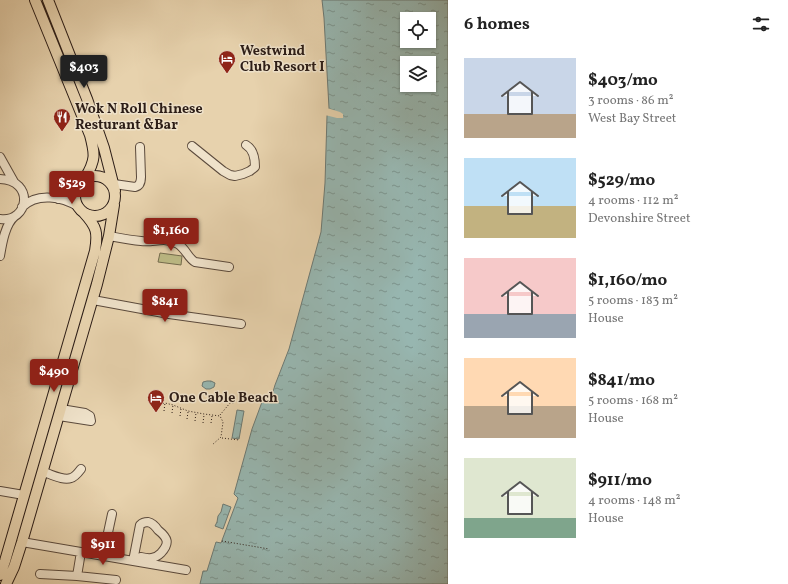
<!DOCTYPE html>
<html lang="en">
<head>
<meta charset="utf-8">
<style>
	body { margin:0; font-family:Vollkorn,serif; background:#f2f2f2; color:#222; height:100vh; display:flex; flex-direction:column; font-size:15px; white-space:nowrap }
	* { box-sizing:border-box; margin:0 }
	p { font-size:13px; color:#767676 }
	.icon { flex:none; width:22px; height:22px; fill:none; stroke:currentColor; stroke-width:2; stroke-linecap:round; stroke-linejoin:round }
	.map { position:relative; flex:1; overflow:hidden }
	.drawer { display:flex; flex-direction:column; background:#fff; width:340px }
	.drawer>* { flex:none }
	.controls { position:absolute; left:400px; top:12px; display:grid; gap:8px }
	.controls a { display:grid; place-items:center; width:36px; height:36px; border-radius:0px; background:#fff; box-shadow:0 1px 3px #0004; font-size:20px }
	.price { position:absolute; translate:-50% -34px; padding:0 9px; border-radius:4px; background:#8f2418; color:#fff; font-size:13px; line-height:26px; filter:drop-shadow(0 1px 2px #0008) }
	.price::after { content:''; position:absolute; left:50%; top:24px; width:12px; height:9px; margin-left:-6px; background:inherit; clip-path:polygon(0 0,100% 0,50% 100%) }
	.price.active { background:#222; color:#fff }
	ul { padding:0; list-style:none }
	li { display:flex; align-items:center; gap:12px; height:100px; padding:0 16px }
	li span { display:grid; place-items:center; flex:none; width:112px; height:80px; border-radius:0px; color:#555 }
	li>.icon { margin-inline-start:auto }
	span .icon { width:48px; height:48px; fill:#fffc; stroke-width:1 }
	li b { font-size:17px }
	h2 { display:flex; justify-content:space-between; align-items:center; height:48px; padding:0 16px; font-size:17px }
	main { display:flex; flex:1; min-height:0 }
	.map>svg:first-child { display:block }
	.green { fill:#bcba85; stroke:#746c4e }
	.water { fill:url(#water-ripples); stroke:#6c7973; fill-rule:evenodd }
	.pier { fill:#e7d2ad }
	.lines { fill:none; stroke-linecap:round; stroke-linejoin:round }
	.minor-casing { stroke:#5b4a3c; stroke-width:10 }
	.major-casing { stroke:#2c1d17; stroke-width:12 }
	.path { stroke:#2c1d17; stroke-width:1; stroke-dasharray:1 2; stroke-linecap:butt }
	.minor { stroke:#efe2ca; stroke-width:8 }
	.major { stroke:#e7d2ad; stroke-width:10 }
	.labels { text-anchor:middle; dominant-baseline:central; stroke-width:3; stroke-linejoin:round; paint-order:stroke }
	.poi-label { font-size:14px; font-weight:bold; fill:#2c1d17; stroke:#efe2ca; text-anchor:start }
</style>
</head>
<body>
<main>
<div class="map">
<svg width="448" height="584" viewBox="0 0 448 584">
	<defs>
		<pattern id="water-ripples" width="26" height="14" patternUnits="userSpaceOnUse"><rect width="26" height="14" fill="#97b6b0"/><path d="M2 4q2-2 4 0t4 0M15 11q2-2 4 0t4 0" fill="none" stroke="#7b938e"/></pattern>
	</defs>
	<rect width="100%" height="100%" fill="#e7d2ad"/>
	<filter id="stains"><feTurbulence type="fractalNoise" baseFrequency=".005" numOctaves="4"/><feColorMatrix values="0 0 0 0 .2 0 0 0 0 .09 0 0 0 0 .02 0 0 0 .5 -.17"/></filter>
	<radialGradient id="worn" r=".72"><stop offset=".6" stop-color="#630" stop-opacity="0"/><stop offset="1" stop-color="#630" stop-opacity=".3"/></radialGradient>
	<path class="green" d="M 160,253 L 182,256 L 181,265 L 158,262 Z"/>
	<path class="water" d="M 322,0 L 448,0 L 448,584 L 200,584 L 203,571 L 207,571 L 216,542 L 221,543 L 238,498 L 234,494 L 252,429 L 262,402 L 270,402 L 275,385 L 289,349 L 321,232 L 325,183 L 327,116 L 329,108 L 324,18 ZM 407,19 L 429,19 L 429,41 L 407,41 ZM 407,63 L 429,63 L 429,85 L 407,85 Z
		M 207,381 L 211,381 L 215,383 L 214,387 L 210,389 L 206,389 L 202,386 L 203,382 Z
		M 237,410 L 244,411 L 239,439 L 232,438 Z
		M 223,504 L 231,507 L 223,529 L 215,526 L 217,522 L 218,516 L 221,512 Z"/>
	<path class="pier" d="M 327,108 L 340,112 L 343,114 L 343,118 L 337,118 L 325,115 Z"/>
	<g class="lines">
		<g class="minor-casing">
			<path id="minor" d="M 192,146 L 223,171 L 230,175 L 235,176 L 243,174 L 250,171 L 255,167 C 255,158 253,149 246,145
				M 0,157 L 14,182
				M 0,179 C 35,180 29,223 0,219
				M 114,184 L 135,187 C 140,186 141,182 141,177 L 140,147
				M 58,199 L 67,196 L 75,191
				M 22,207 C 38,192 62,197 79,207
				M 109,236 C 120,238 130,240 141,241 C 154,243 164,236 178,244 C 186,249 188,258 195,262 L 229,267
				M 0,256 C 2,244 5,224 15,216
				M 93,300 L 169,314 L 241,324
				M 59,416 L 91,421 L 90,416 L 85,413 L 61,409
				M 43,472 C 51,474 63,481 71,478 C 75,477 78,473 81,469
				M 0,491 L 24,495
				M 22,542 L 186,570
				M 103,556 L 112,514
				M 133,561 L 140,525 C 142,523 145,522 148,522 C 152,523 156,527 158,530 C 168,538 170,543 161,553 C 155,559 149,559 141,557
				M 40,574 L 77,576 L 116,580
				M 77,576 L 81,552"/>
		</g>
		<g class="major-casing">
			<path id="major" d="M 35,0 L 90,135 C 95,154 96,160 85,178
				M 48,0 L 87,99 L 104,148 L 115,191
				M75 196a20 20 0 1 1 40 0a20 20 0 1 1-40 0Z
				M 0,575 L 5,561 L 95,251 C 98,233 97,227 84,213
				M 6,584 L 14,567 L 22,542 L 97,284 L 109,236 L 114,205"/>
		</g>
		<path class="path" d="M 149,396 L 156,404 L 155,411
			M 151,405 L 165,403 L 173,405 L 188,411 L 204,414 L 220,416 L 223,422 L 221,437 L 212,445
			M 164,411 L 165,403
			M 172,413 L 173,405
			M 220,415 L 230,403 L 235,403
			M 180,416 L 181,409
			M 187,419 L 188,412
			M 195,421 L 196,413
			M 203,423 L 204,415
			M 211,423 L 212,416
			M 222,438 L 239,440
			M 222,541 L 269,549"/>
		<use href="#minor" class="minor"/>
		<use href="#major" class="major"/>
	</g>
	<defs>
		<g id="hotel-pin" transform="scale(0.9)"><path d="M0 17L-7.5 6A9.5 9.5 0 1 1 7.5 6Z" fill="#8f2418" stroke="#efe2ca"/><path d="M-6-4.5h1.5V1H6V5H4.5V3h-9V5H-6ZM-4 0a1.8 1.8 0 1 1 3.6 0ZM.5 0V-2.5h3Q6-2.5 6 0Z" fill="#fff"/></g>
		<g id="restaurant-pin" transform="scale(0.9)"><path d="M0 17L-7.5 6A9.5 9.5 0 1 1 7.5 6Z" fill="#8f2418" stroke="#efe2ca"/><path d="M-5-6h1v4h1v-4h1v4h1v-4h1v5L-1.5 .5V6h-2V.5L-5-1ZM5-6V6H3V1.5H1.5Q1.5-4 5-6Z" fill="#fff"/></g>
	</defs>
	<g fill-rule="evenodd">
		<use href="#hotel-pin" x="227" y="59"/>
		<use href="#restaurant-pin" x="62" y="117"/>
		<use href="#hotel-pin" x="156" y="398"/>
	</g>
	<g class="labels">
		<g class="poi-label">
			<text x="240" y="51">Westwind<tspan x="240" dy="16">Club Resort I</tspan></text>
			<text x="75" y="109">Wok N Roll Chinese<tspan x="75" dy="16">Resturant &amp;Bar</tspan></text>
			<text x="169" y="398">One Cable Beach</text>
		</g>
	</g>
	<rect width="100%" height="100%" filter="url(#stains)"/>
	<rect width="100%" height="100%" fill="url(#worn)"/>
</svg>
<div class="controls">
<a><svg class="icon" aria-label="locate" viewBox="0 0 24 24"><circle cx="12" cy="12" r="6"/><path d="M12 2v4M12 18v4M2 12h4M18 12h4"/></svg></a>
<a><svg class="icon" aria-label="layers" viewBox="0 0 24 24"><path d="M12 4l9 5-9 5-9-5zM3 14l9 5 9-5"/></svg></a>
</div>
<b class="price active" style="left:84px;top:89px">$403</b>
<b class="price" style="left:72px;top:205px">$529</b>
<b class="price" style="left:171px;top:252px">$1,160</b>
<b class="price" style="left:165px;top:323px">$841</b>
<b class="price" style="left:54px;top:393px">$490</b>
<b class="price" style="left:103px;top:566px">$911</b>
</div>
<section class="drawer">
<h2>6 homes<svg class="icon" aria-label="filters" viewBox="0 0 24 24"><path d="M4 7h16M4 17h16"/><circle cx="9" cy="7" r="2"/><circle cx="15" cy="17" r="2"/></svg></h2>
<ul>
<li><span style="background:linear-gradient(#c9d6e8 70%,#b9a48a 0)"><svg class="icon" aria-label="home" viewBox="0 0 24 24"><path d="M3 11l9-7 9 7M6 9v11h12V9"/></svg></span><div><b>$403/mo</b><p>3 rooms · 86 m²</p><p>West Bay Street</p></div></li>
<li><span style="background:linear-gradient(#bfe0f5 60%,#c2b280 0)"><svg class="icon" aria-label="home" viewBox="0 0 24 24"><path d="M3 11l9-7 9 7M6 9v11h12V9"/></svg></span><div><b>$529/mo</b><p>4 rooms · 112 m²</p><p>Devonshire Street</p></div></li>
<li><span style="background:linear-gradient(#f6c9c9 70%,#9aa5b1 0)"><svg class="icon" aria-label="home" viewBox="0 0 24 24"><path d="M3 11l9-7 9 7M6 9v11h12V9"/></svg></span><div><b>$1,160/mo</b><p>5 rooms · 183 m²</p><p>House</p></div></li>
<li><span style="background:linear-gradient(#ffd9b3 60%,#b9a48a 0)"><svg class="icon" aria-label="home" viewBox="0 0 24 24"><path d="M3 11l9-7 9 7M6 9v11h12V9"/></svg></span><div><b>$841/mo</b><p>5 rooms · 168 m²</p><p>House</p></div></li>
<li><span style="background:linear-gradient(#dfe7d0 75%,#7fa58c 0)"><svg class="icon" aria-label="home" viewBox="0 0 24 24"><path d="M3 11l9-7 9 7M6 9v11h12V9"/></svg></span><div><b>$911/mo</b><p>4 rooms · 148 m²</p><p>House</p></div></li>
</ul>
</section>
</main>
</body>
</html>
